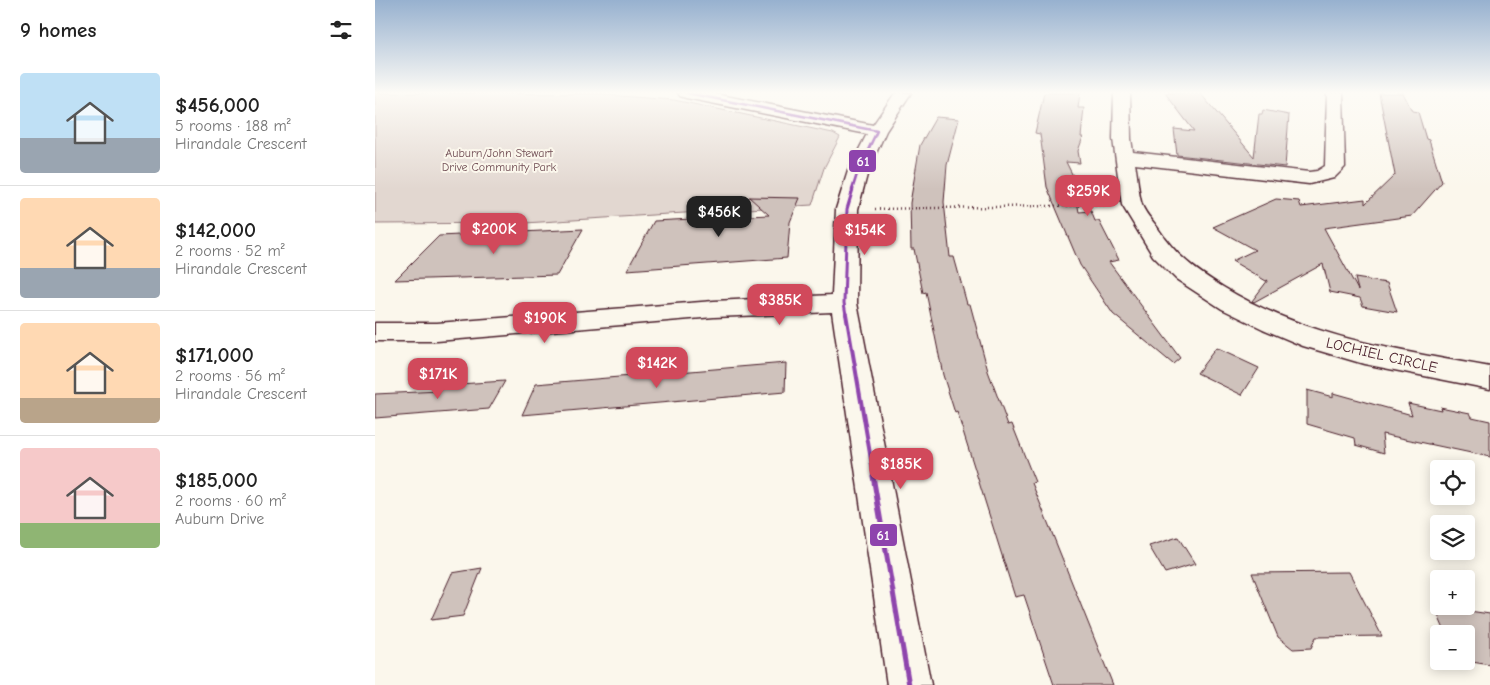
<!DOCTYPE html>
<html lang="en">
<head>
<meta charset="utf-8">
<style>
	body { margin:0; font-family:"Comic Neue",sans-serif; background:#f6f6f6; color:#222; height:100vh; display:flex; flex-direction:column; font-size:19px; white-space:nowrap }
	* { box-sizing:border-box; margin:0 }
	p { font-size:16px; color:#767676 }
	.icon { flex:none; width:28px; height:28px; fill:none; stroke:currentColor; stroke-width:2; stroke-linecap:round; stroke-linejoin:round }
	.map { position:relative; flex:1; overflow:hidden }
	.details { display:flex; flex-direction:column; background:#fff; width:375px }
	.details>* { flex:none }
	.tools { position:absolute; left:1055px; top:460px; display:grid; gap:10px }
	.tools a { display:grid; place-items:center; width:45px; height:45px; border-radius:5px; background:#fff; box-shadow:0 2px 12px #0003; font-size:25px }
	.price { position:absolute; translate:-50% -42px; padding:0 11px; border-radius:10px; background:#d1495b; color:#fff; font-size:16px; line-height:32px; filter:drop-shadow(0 1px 2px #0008) }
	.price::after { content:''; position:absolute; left:50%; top:30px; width:15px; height:11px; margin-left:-8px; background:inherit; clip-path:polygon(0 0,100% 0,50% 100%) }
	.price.current { background:#222; color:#fff }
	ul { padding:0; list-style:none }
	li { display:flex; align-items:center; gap:15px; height:125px; padding:0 20px }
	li+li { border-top:1px solid #e0e0e0 }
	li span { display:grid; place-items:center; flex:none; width:140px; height:100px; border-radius:5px; color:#555 }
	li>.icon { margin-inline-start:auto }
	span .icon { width:60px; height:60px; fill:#fffc; stroke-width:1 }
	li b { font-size:21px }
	h2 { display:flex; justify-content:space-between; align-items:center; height:60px; padding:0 20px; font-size:21px }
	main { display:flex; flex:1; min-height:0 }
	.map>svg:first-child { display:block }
	.green { fill:#e2d7d0; stroke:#967b7e }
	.building { fill:#cfc2bc; stroke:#4a1f2b }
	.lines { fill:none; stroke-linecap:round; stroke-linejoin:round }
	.minor-casing { stroke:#4a1f2b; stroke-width:3 }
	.path { stroke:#4a1f2b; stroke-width:2.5; stroke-dasharray:1 3; stroke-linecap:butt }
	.minor { fill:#fbf7ec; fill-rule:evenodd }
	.bus-1-far3-casing { stroke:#fbf7ec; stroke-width:5 }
	.bus-1-far2-casing { stroke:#fbf7ec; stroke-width:6 }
	.bus-1-far1-casing { stroke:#fbf7ec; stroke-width:8 }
	.bus-1-casing { stroke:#fbf7ec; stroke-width:9 }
	.bus-1-far3 { stroke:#8e44ad; stroke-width:2.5 }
	.bus-1-far2 { stroke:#8e44ad; stroke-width:3 }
	.bus-1-far1 { stroke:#8e44ad; stroke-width:4 }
	.bus-1 { stroke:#8e44ad; stroke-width:5 }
	.labels { text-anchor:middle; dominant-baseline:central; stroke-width:4; stroke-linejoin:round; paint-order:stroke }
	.far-park-label { font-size:12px; fill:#704d54; stroke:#fbf7ec }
	.street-label { font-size:15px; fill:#4a1f2b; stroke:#fbf7ec }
	.line-badge { stroke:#fbf7ec; stroke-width:2 }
	.badge-label { font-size:14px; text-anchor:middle; font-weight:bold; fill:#fff }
</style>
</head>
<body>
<main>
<section class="details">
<h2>9 homes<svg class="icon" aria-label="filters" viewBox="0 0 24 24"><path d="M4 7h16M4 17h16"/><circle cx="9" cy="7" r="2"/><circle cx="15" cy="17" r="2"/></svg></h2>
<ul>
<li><span style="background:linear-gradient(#bfe0f5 65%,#9aa5b1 0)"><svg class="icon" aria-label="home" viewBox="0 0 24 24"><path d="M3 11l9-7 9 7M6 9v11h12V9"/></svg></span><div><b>$456,000</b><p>5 rooms · 188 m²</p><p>Hirandale Crescent</p></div></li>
<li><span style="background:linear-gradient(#ffd9b3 70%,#9aa5b1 0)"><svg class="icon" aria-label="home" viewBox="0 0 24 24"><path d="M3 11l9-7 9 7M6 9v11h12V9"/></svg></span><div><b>$142,000</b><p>2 rooms · 52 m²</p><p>Hirandale Crescent</p></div></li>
<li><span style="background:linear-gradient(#ffd9b3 75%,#b9a48a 0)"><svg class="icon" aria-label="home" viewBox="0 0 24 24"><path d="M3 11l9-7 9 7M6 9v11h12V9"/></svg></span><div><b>$171,000</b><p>2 rooms · 56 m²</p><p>Hirandale Crescent</p></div></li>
<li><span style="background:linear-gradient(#f6c9c9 75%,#8fb573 0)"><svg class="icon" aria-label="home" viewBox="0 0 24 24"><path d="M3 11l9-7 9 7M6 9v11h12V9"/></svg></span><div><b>$185,000</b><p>2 rooms · 60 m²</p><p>Auburn Drive</p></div></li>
</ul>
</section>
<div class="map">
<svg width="1115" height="685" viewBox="0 0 1115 685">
	<rect width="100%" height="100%" fill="#fbf7ec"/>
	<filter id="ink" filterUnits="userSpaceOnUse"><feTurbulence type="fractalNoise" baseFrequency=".02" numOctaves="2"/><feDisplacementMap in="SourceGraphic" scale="10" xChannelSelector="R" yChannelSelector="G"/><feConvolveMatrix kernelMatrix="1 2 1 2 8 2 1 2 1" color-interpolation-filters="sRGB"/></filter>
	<g filter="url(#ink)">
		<path class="green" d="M 0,93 L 231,94 L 231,95 L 299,100 L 458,133 L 465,137 L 449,168 L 437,205 L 150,223 L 0,224 Z"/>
		<path class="building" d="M 669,93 L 705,93 L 703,108 L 709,108 L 706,137 L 708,137 L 703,151 L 705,163 L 691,162 L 697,174 L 704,212 L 716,211 L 720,221 L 724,221 L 744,260 L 734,262 L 805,358 L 798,364 L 738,314 L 705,265 L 672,187 L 665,134 L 660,133 Z
			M 790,93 L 825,93 L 879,157 L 884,114 L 887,114 L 888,110 L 914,115 L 910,167 L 802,155 L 799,129 L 819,131 Z
			M 1004,93 L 1028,93 L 1037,111 L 1043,112 L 1051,139 L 1054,140 L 1067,182 L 1037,216 L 949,228 L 983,290 L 980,278 L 1012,283 L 1022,312 L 988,306 L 985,298 L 955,292 L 948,264 L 879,302 L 877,301 L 893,280 L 891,281 L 857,261 L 880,250 L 838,227 L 901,199 L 924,201 L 926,207 L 990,199 L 990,204 L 1020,175 Z
			M 561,117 L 584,119 L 572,165 L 569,202 L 575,257 L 579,257 L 592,304 L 595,304 L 613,371 L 633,425 L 637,424 L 660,482 L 657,483 L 738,685 L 679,685 L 649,595 L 640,597 L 582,412 L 580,413 L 568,375 L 551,292 L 548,293 L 539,249 L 536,249 L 535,203 L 545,145 Z
			M 374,197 L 425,198 L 415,222 L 412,258 L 252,270 L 279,221 L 394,215 Z
			M 208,229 L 182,275 L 20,280 L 64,236 Z
			M 841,348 L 884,368 L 867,395 L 822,373 Z
			M 411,363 L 410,392 L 147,415 L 161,384 Z
			M 130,381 L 114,409 L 0,418 L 0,394 L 65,391 L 69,385 Z
			M 932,390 L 958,397 L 958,393 L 1037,415 L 1033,403 L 1066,410 L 1065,407 L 1095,413 L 1097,417 L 1115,421 L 1115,457 L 1007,434 L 1009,453 L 981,445 L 980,438 L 932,424 Z
			M 803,537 L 820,564 L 790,573 L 774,546 Z
			M 107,568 L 88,616 L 56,620 L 77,573 Z
			M 974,572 L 1007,636 L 941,637 L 936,648 L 918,649 L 903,637 L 877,573 Z
			M 1059,606 L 1115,614 L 1115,665 L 1091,661 L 1091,634 L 1071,634 Z"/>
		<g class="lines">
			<g class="minor-casing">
				<path id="minor" d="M 303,93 L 336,93 L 498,125 L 520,93 L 536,93 L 511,131 L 493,171 L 483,209 L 482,303 L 556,685 L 512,685 L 457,312 L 339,317 L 62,341 L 0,341 L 0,323 L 62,323 L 339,301 L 457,295 L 461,209 L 473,171 L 492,134 L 311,98 L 305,96 Z
					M 739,93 L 755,93 L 756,139 L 758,152 L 934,172 L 942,171 L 950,166 L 952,93 L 968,93 L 970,167 L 959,178 L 934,184 L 760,164 C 763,177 763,193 767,205 C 770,213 777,220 782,227 C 801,256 820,270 848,287 C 932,338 1021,350 1115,367 L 1115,389 L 989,364 L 928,346 L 888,329 L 847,309 L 801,279 L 778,256 L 747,205 L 738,139 Z"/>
			</g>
			<path class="path" d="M 500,209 L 731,205"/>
			<use href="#minor" class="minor"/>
			<g class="bus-1-far3-casing">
				<path id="bus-1-far3" d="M 312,93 L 502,131 L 483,171 L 477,190"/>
			</g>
			<g class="bus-1-far2-casing">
				<path id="bus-1-far2" d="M 471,315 L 469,303 L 472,209 L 478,189"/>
			</g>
			<g class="bus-1-far1-casing">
				<path id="bus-1-far1" d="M 471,314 L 499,477"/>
			</g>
			<g class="bus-1-casing">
				<path id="bus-1" d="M 498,476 L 534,685"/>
			</g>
			<use href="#bus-1-far3" class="bus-1-far3"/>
			<use href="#bus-1-far2" class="bus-1-far2"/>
			<use href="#bus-1-far1" class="bus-1-far1"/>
			<use href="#bus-1" class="bus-1"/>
		</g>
	</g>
	<linearGradient id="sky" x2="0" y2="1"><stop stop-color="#97b1cf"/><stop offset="0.49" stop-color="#fdfbf6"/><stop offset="1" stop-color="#fdfbf6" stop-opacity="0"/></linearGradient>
	<rect width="1115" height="189" fill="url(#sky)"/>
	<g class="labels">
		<g class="far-park-label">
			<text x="124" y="153">Auburn/John Stewart<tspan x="124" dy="14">Drive Community Park</tspan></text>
		</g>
		<g class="street-label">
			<text transform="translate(1007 355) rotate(13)">LOCHIEL CIRCLE</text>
		</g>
	</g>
	<g class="line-badge">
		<rect x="473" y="149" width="29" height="24" rx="5" fill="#8e44ad"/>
		<rect x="494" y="523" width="29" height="24" rx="5" fill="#8e44ad"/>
	</g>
	<g class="badge-label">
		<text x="488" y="166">61</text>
		<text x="508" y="540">61</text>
	</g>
</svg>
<div class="tools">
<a><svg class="icon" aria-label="locate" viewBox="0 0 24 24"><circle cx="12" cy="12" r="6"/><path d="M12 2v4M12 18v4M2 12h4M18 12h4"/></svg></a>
<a><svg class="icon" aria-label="layers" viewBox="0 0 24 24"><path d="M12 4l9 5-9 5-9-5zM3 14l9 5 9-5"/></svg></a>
<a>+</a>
<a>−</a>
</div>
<b class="price" style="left:713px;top:217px">$259K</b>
<b class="price current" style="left:344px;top:238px">$456K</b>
<b class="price" style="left:119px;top:255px">$200K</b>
<b class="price" style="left:490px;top:256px">$154K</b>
<b class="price" style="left:405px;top:326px">$385K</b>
<b class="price" style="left:170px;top:344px">$190K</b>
<b class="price" style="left:282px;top:389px">$142K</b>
<b class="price" style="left:63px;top:400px">$171K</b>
<b class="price" style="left:526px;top:490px">$185K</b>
</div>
</main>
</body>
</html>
